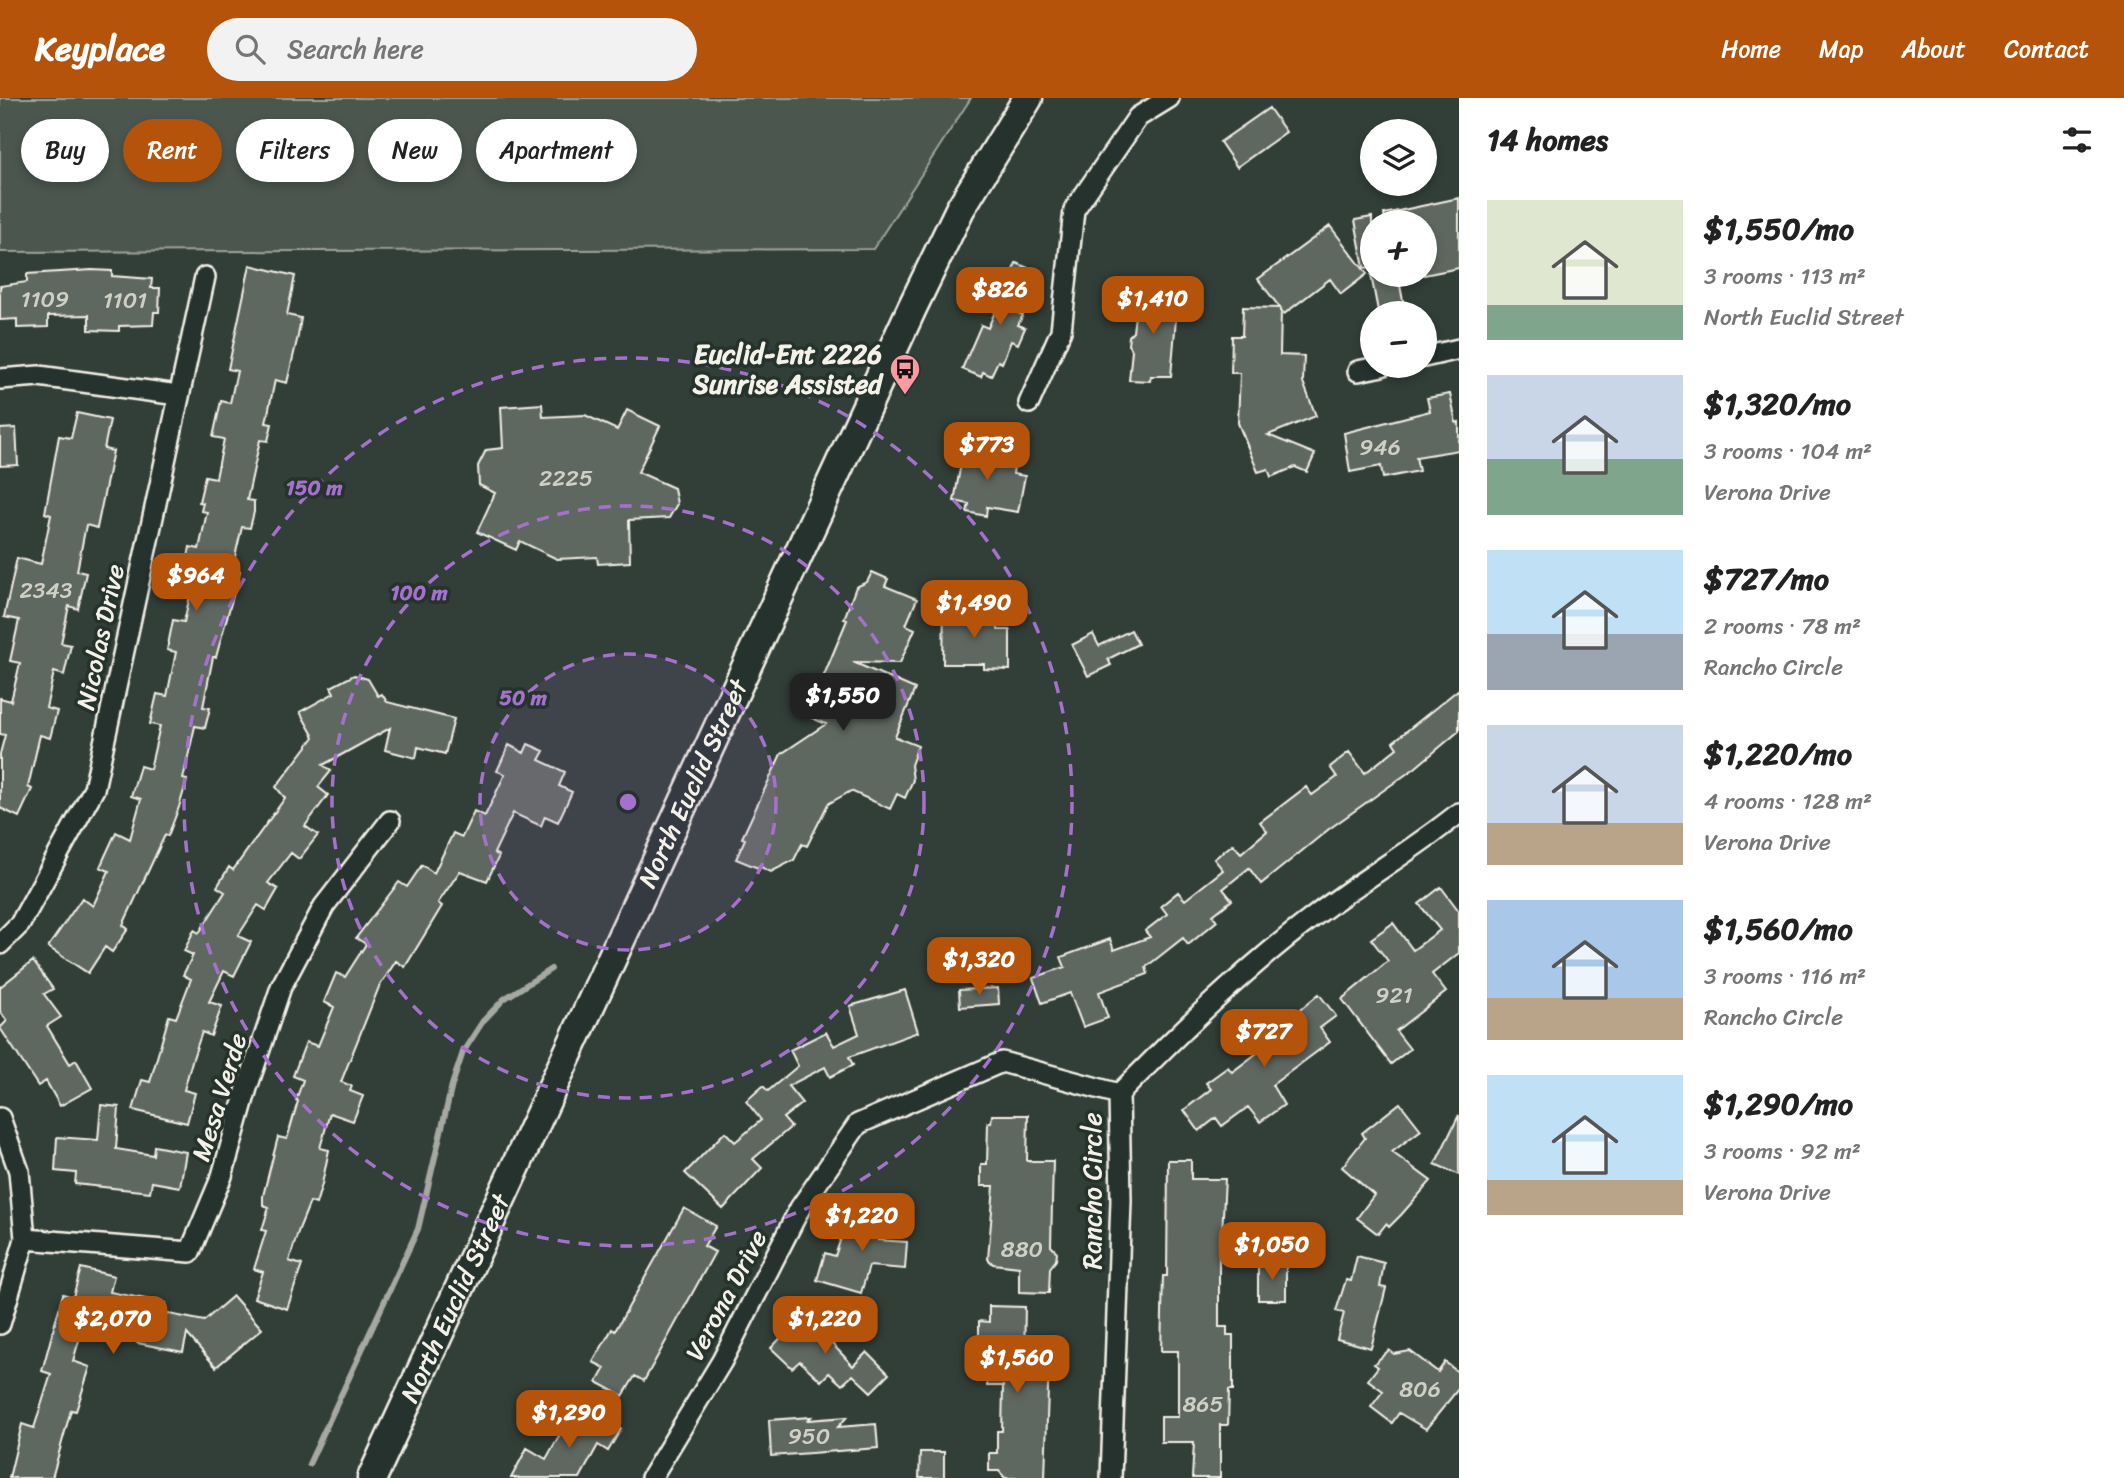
<!DOCTYPE html>
<html lang="en">
<head>
<meta charset="utf-8">
<style>
	body { margin:0; font-family:Sriracha,sans-serif; background:#f2f2f2; color:#222; height:100vh; display:flex; flex-direction:column; font-size:26px; white-space:nowrap }
	* { box-sizing:border-box; margin:0 }
	p { font-size:23px; color:#767676 }
	.icon { flex:none; width:38px; height:38px; fill:none; stroke:currentColor; stroke-width:2; stroke-linecap:round; stroke-linejoin:round }
	.map { position:relative; flex:1; overflow:hidden }
	.side { display:flex; flex-direction:column; background:#fff; width:665px }
	.side>* { flex:none }
	.hud { position:absolute; left:21px; top:21px; width:665px; height:63px; display:flex; gap:14px }
	.fabs { position:absolute; left:1360px; top:21px; display:grid; gap:14px }
	.fabs a { display:grid; place-items:center; width:77px; height:77px; border-radius:50%; background:#fff; box-shadow:0 4px 10px #0003; font-size:35px }
	.price { position:absolute; translate:-50% -60px; padding:0 16px; border-radius:14px; background:#b45309; color:#fff; font-size:23px; line-height:46px; filter:drop-shadow(0 2px 4px #0008) }
	.price::after { content:''; position:absolute; left:50%; top:42px; width:21px; height:16px; margin-left:-10px; background:inherit; clip-path:polygon(0 0,100% 0,50% 100%) }
	.price.selected { background:#222; color:#fff }
	ul { padding:0; list-style:none }
	li { display:flex; align-items:center; gap:21px; height:175px; padding:0 28px }
	li span { display:grid; place-items:center; flex:none; width:196px; height:140px; border-radius:0px; color:#555 }
	li>.icon { margin-inline-start:auto }
	span .icon { width:84px; height:84px; fill:#fffc; stroke-width:1 }
	li b { font-size:30px }
	h2 { display:flex; justify-content:space-between; align-items:center; height:84px; padding:0 28px; font-size:30px }
	.chip { padding:0 24px; border-radius:32px; background:#fff; box-shadow:0 4px 10px #0003; font-size:24px; line-height:63px }
	.chip.selected { background:#b45309; color:#fff }
	header { display:flex; align-items:center; gap:42px; box-sizing:border-box; height:98px; padding:0 35px; background:#b45309; color:#fff }
	header strong { font-size:33px }
	nav { display:flex; gap:38px; margin-inline-start:auto; font-size:24px }
	.search { width:490px; height:63px; background:#f2f2f2; display:flex; align-items:center; gap:18px; box-sizing:border-box; padding:0 24px; border-radius:38px; color:#767676; font-size:26px }
	main { display:flex; flex:1; min-height:0 }
	.map>svg:first-child { display:block }
	.green { fill:#4c564f; stroke:#a0a49c; stroke-width:2 }
	.lines { fill:none; stroke-linecap:round; stroke-linejoin:round }
	.stream { stroke:#a6a9a1; stroke-width:6 }
	.building { fill:#5f6861; stroke:#f4f1e8; stroke-width:2 }
	.minor-casing { stroke:#f4f1e8; stroke-width:24 }
	.secondary-casing { stroke:#f4f1e8; stroke-width:33 }
	.minor { stroke:#26332d; stroke-width:19 }
	.secondary { stroke:#26332d; stroke-width:28 }
	.ring { fill:none; stroke:#a571cd; stroke-width:3.5; stroke-dasharray:12 9 }
	.labels { text-anchor:middle; dominant-baseline:central; stroke-width:7; stroke-linejoin:round; paint-order:stroke }
	.number-label { font-size:23px; fill:#cfcfc6 }
	.poi-label { font-size:26px; font-weight:bold; fill:#f4f1e8; stroke:#26332d; text-anchor:end }
	.street-label { font-size:26px; fill:#f4f1e8; stroke:#26332d }
	.centre { fill:#a571cd; stroke:#26332d; stroke-width:3.5 }
	.ring-label { font-size:21px; text-anchor:middle; font-weight:bold; fill:#a571cd; stroke:#26332d; stroke-width:7; stroke-linejoin:round; paint-order:stroke }
</style>
</head>
<body>
<header>
<strong>Keyplace</strong>
<div class="search"><svg class="icon" aria-label="search" viewBox="0 0 24 24"><circle cx="10" cy="10" r="6"/><path d="M15 15l6 6"/></svg>Search here</div>
<nav><a>Home</a><a>Map</a><a>About</a><a>Contact</a></nav>
</header>
<main>
<div class="map">
<svg width="1459" height="1380" viewBox="0 0 1459 1380">
	<rect width="100%" height="100%" fill="#323e38"/>
	<filter id="ink" filterUnits="userSpaceOnUse"><feTurbulence type="fractalNoise" baseFrequency=".0143" numOctaves="2"/><feDisplacementMap in="SourceGraphic" scale="14" xChannelSelector="R" yChannelSelector="G"/><feConvolveMatrix kernelMatrix="1 2 1 2 8 2 1 2 1" color-interpolation-filters="sRGB"/></filter>
	<g filter="url(#ink)">
		<path class="green" d="M 0,0 L 971,0 L 873,151 L 0,154 Z"/>
		<g class="lines">
			<path class="stream" d="M 309,1366 L 418,1131 L 452,987 L 463,954 L 483,923 L 504,901 L 551,871"/>
		</g>
		<path class="building" d="M 1269,10 L 1286,34 L 1237,69 L 1220,44 Z
			M 1459,100 L 1459,170 L 1424,177 L 1424,124 L 1385,124 L 1384,116 Z
			M 1372,119 L 1372,169 L 1364,170 L 1355,122 Z
			M 1330,128 L 1367,176 L 1341,196 L 1330,181 L 1284,216 L 1281,212 L 1280,257 L 1304,258 L 1303,284 L 1316,318 L 1268,337 L 1315,356 L 1307,374 L 1295,369 L 1271,379 L 1268,371 L 1258,374 L 1238,325 L 1240,275 L 1231,275 L 1232,238 L 1242,238 L 1243,209 L 1280,210 L 1258,181 Z
			M 1016,165 L 1031,171 L 1026,189 L 1029,190 L 1018,215 L 1023,217 L 1018,227 L 1025,230 L 1018,246 L 1011,243 L 1002,265 L 998,263 L 991,278 L 983,274 L 981,279 L 962,271 L 981,227 L 988,230 Z
			M 250,167 L 295,178 L 287,217 L 301,220 L 298,238 L 287,285 L 275,282 L 266,325 L 272,326 L 268,343 L 260,342 L 247,402 L 254,403 L 254,414 L 250,430 L 242,429 L 232,471 L 240,473 L 216,559 L 213,559 L 203,609 L 210,610 L 205,630 L 195,628 L 183,681 L 187,682 L 179,709 L 168,738 L 165,737 L 123,827 L 128,831 L 112,854 L 105,849 L 88,875 L 48,849 L 82,800 L 93,808 L 109,773 L 100,769 L 116,734 L 130,741 L 141,701 L 131,698 L 140,668 L 150,671 L 160,628 L 150,626 L 157,596 L 167,598 L 176,554 L 167,552 L 173,522 L 184,524 L 194,480 L 184,479 L 190,449 L 199,451 L 207,414 L 201,413 L 203,405 L 199,404 L 205,378 L 216,380 L 224,341 L 213,339 L 221,303 L 230,305 L 237,273 L 228,271 Z
			M 92,172 L 112,173 L 112,178 L 152,181 L 151,190 L 160,190 L 159,214 L 154,214 L 153,227 L 119,228 L 119,233 L 89,232 L 89,217 L 48,218 L 48,229 L 17,230 L 17,221 L 0,222 L 0,188 L 27,184 L 27,176 Z
			M 1371,177 L 1398,177 L 1404,208 L 1378,213 Z
			M 1142,191 L 1172,194 L 1171,198 L 1178,198 L 1171,278 L 1151,278 L 1150,283 L 1129,282 L 1132,252 L 1128,247 L 1129,238 L 1133,234 L 1136,208 L 1141,208 Z
			M 1450,296 L 1456,325 L 1459,324 L 1459,352 L 1416,359 L 1419,373 L 1383,380 L 1381,368 L 1350,374 L 1344,335 L 1430,313 L 1427,300 Z
			M 542,306 L 543,319 L 585,317 L 617,332 L 627,312 L 660,328 L 638,374 L 674,390 L 677,406 L 669,420 L 629,422 L 630,464 L 598,466 L 597,459 L 557,461 L 520,443 L 516,452 L 477,434 L 495,395 L 479,387 L 478,368 L 486,352 L 503,350 L 501,309 Z
			M 77,315 L 110,322 L 104,351 L 113,353 L 97,430 L 86,427 L 77,473 L 86,475 L 78,511 L 69,508 L 61,545 L 71,547 L 64,577 L 54,574 L 46,610 L 57,613 L 50,640 L 40,637 L 28,689 L 32,691 L 19,719 L 0,710 L 0,656 L 5,637 L 0,636 L 0,600 L 11,603 L 20,565 L 10,563 L 19,522 L 4,519 L 17,460 L 41,466 L 51,417 L 45,415 L 59,338 L 71,340 Z
			M 16,330 L 18,367 L 0,368 L 0,331 Z
			M 965,344 L 994,349 L 991,364 L 1014,368 L 1013,376 L 1025,378 L 1018,414 L 987,409 L 986,418 L 967,414 L 969,406 L 954,403 Z
			M 872,474 L 888,481 L 885,488 L 917,501 L 906,527 L 915,531 L 900,565 L 853,564 L 915,591 L 895,639 L 918,648 L 911,667 L 913,682 L 905,700 L 897,696 L 890,711 L 851,693 L 828,706 L 807,748 L 802,746 L 794,762 L 771,774 L 759,768 L 758,770 L 736,761 L 745,741 L 742,740 L 781,656 L 826,626 L 807,618 L 847,522 L 844,521 L 856,489 L 867,484 Z
			M 944,507 L 974,507 L 975,525 L 998,525 L 998,532 L 1010,532 L 1010,572 L 984,571 L 984,566 L 943,566 Z
			M 1131,532 L 1138,546 L 1108,561 L 1111,567 L 1088,578 L 1072,547 L 1093,536 L 1099,548 Z
			M 354,577 L 368,581 L 378,598 L 382,596 L 387,604 L 454,621 L 445,656 L 418,649 L 416,660 L 385,652 L 390,630 L 323,667 L 331,673 L 318,689 L 328,697 L 305,728 L 318,737 L 299,761 L 291,755 L 268,785 L 278,791 L 266,812 L 258,807 L 238,838 L 251,844 L 234,878 L 224,873 L 209,904 L 222,908 L 211,938 L 202,934 L 192,963 L 184,992 L 195,995 L 187,1025 L 133,1012 L 142,982 L 150,984 L 169,918 L 176,920 L 191,881 L 183,877 L 193,857 L 184,853 L 194,832 L 199,835 L 225,794 L 217,789 L 229,769 L 233,772 L 285,700 L 276,689 L 314,639 L 300,614 L 334,595 L 331,589 Z
			M 1459,591 L 1459,633 L 1415,670 L 1329,731 L 1261,786 L 1249,770 L 1223,791 L 1232,802 L 1213,817 L 1217,823 L 1188,847 L 1183,840 L 1146,869 L 1148,876 L 1099,894 L 1108,920 L 1083,929 L 1070,895 L 1042,905 L 1033,880 L 1065,869 L 1061,859 L 1110,841 L 1114,852 L 1150,839 L 1145,833 L 1167,816 L 1161,808 L 1178,794 L 1185,802 L 1223,772 L 1214,761 L 1233,746 L 1241,755 L 1267,733 L 1260,724 L 1306,689 L 1312,697 L 1337,679 L 1330,669 L 1349,654 L 1365,675 L 1397,650 L 1393,644 Z
			M 528,646 L 544,653 L 539,662 L 565,674 L 559,688 L 572,694 L 558,724 L 545,718 L 541,728 L 513,715 L 494,755 L 499,758 L 487,783 L 460,773 L 438,805 L 442,808 L 405,869 L 396,863 L 379,889 L 341,984 L 352,988 L 350,993 L 363,998 L 353,1023 L 330,1015 L 320,1050 L 329,1052 L 322,1086 L 316,1106 L 310,1104 L 299,1131 L 289,1163 L 302,1167 L 287,1211 L 254,1200 L 263,1174 L 254,1171 L 266,1133 L 262,1132 L 269,1109 L 263,1107 L 263,1098 L 278,1039 L 287,1041 L 298,1003 L 296,1002 L 303,982 L 293,978 L 306,944 L 318,948 L 334,909 L 324,904 L 336,875 L 345,879 L 366,846 L 356,840 L 399,784 L 407,789 L 422,767 L 434,775 L 453,735 L 462,739 L 474,713 L 485,718 L 505,676 L 497,673 L 509,647 L 524,655 Z
			M 1441,789 L 1459,813 L 1459,855 L 1432,876 L 1446,894 L 1396,933 L 1410,951 L 1391,966 L 1342,901 L 1388,863 L 1371,841 L 1393,825 L 1413,852 L 1440,832 L 1419,806 Z
			M 33,863 L 53,891 L 44,896 L 61,919 L 47,928 L 70,966 L 76,962 L 92,990 L 60,1008 L 46,983 L 38,988 L 0,930 L 7,923 L 0,913 L 0,889 Z
			M 998,890 L 999,906 L 960,909 L 959,892 Z
			M 905,892 L 918,934 L 849,959 L 853,967 L 830,979 L 825,969 L 788,988 L 802,1005 L 783,1020 L 791,1029 L 753,1061 L 762,1070 L 723,1111 L 685,1075 L 725,1034 L 735,1044 L 761,1022 L 746,1003 L 763,988 L 768,993 L 798,968 L 790,952 L 826,934 L 834,948 L 859,936 L 850,908 Z
			M 1319,896 L 1336,918 L 1320,930 L 1330,944 L 1272,987 L 1284,1007 L 1260,1024 L 1248,1009 L 1222,1028 L 1216,1020 L 1199,1033 L 1184,1012 L 1211,991 L 1206,985 L 1228,969 L 1232,974 L 1261,952 L 1257,947 Z
			M 1400,1005 L 1421,1032 L 1392,1054 L 1431,1083 L 1401,1117 L 1389,1129 L 1386,1126 L 1378,1136 L 1357,1120 L 1374,1097 L 1342,1069 L 1365,1040 L 1362,1035 Z
			M 101,1007 L 119,1009 L 116,1051 L 153,1057 L 154,1048 L 186,1054 L 180,1089 L 152,1084 L 150,1094 L 75,1086 L 76,1075 L 55,1073 L 57,1039 L 98,1042 Z
			M 992,1017 L 1028,1017 L 1027,1063 L 1053,1063 L 1051,1148 L 1057,1154 L 1056,1162 L 1050,1170 L 1049,1195 L 1019,1194 L 1019,1169 L 993,1166 L 988,1161 L 994,1088 L 981,1088 L 981,1066 L 987,1066 L 988,1025 L 991,1025 Z
			M 1459,1017 L 1459,1077 L 1435,1066 Z
			M 1168,1062 L 1191,1062 L 1191,1081 L 1225,1081 L 1222,1135 L 1232,1135 L 1232,1158 L 1219,1158 L 1219,1229 L 1227,1229 L 1227,1237 L 1233,1237 L 1233,1292 L 1229,1292 L 1228,1327 L 1220,1327 L 1220,1380 L 1192,1380 L 1194,1344 L 1161,1344 L 1161,1319 L 1178,1319 L 1178,1253 L 1161,1253 L 1163,1178 L 1167,1178 Z
			M 863,1106 L 887,1113 L 878,1142 L 907,1144 L 905,1171 L 869,1168 L 861,1195 L 817,1182 L 825,1155 L 835,1158 L 844,1131 L 855,1132 Z
			M 684,1110 L 716,1128 L 704,1148 L 715,1154 L 644,1283 L 635,1278 L 623,1298 L 597,1284 L 605,1270 L 593,1264 L 612,1231 L 615,1233 Z
			M 1357,1158 L 1384,1165 L 1380,1189 L 1386,1190 L 1371,1250 L 1337,1241 L 1344,1215 L 1336,1213 L 1346,1182 L 1351,1183 Z
			M 1258,1166 L 1286,1166 L 1286,1202 L 1258,1202 Z
			M 81,1170 L 114,1178 L 110,1194 L 166,1205 L 164,1215 L 204,1223 L 233,1198 L 262,1231 L 216,1269 L 187,1236 L 183,1254 L 137,1245 L 141,1225 L 104,1218 L 99,1237 L 82,1232 L 73,1263 L 90,1269 L 76,1313 L 71,1312 L 52,1380 L 9,1380 L 22,1326 L 34,1330 L 51,1276 L 42,1273 L 63,1196 L 73,1199 Z
			M 989,1208 L 1025,1209 L 1024,1260 L 1049,1261 L 1045,1380 L 1005,1380 L 999,1373 L 989,1373 L 989,1355 L 997,1355 L 997,1333 L 1002,1333 L 1003,1288 L 987,1288 L 988,1244 L 979,1243 L 979,1223 L 989,1224 Z
			M 804,1216 L 853,1268 L 867,1254 L 889,1276 L 871,1294 L 853,1277 L 842,1287 L 829,1275 L 821,1283 L 800,1263 L 792,1270 L 771,1250 Z
			M 1389,1252 L 1394,1256 L 1410,1253 L 1438,1274 L 1445,1264 L 1459,1275 L 1459,1290 L 1426,1331 L 1399,1315 L 1392,1325 L 1371,1309 L 1383,1293 L 1368,1282 L 1378,1269 L 1374,1266 Z
			M 572,1315 L 592,1323 L 600,1320 L 621,1331 L 608,1353 L 598,1347 L 580,1380 L 511,1380 L 527,1350 L 546,1361 Z
			M 811,1319 L 808,1322 L 847,1319 L 838,1329 L 876,1326 L 878,1350 L 771,1358 L 769,1322 Z
			M 920,1354 L 944,1354 L 944,1380 L 919,1380 Z"/>
		<g class="lines">
			<g class="minor-casing">
				<path id="minor" d="M 1424,259 L 1459,251
					M 1358,273 L 1382,268
					M 0,281 L 39,278 L 178,297
					M 1029,305 L 1061,233 L 1074,112 L 1138,19 L 1169,0
					M 0,846 L 20,826 L 94,691 L 205,179
					M 0,1020 L 19,1073 L 25,1141 L 0,1226
					M 25,1141 L 190,1154 L 222,1078 L 247,990 L 281,889 L 324,808 L 390,723
					M 651,1380 L 722,1263 L 800,1110 L 858,1026 L 1002,964 L 1119,996
					M 1111,1380 L 1121,1103 L 1119,996 C 1181,933 1245,870 1316,817 C 1363,781 1413,752 1459,715"/>
			</g>
			<g class="secondary-casing">
				<g id="secondary">
					<path id="s1" d="M 372,1380 L 912,210 L 960,111 L 1028,0"/>
				</g>
			</g>
			<use href="#minor" class="minor"/>
			<use href="#secondary" class="secondary"/>
		</g>
	</g>
	<circle cx="628" cy="704" r="148" fill="#a571cd" fill-opacity=".12"/>
	<g class="ring">
		<circle cx="628" cy="704" r="148"/>
		<circle cx="628" cy="704" r="296"/>
		<circle cx="628" cy="704" r="444"/>
	</g>
	<defs>
		<g id="bus-pin" transform="scale(1.575)"><path d="M0 17L-7.5 6A9.5 9.5 0 1 1 7.5 6Z" fill="#ff9aa2" stroke="#26332d"/><path d="M-5-6H5V4H4V6H2V4H-2V6H-4V4H-5ZM-3.5-4V0h7V-4ZM-3.5 1.2v1.5H-2V1.2ZM2 1.2v1.5H3.5V1.2Z" fill="#111"/></g>
	</defs>
	<g fill-rule="evenodd">
		<use href="#bus-pin" x="905" y="271"/>
	</g>
	<g class="labels">
		<g class="number-label">
			<text x="45" y="201">1109</text>
			<text x="125" y="202">1101</text>
			<text x="1380" y="349">946</text>
			<text x="566" y="380">2225</text>
			<text x="46" y="492">2343</text>
			<text x="1394" y="897">921</text>
			<text x="1022" y="1151">880</text>
			<text x="1420" y="1291">806</text>
			<text x="1203" y="1306">865</text>
			<text x="809" y="1338">950</text>
		</g>
		<g class="poi-label">
			<text x="882" y="256">Euclid-Ent 2226<tspan x="882" dy="30">Sunrise Assisted</tspan></text>
		</g>
		<g class="street-label">
			<text transform="translate(100 539) rotate(-78)">Nicolas Drive</text>
			<text stroke="none"><textPath href="#s1" startOffset="765">North Euclid Street</textPath></text>
			<text transform="translate(219 999) rotate(-73)">Mesa Verde</text>
			<text transform="translate(1092 1093) rotate(-90)">Rancho Circle</text>
			<text transform="translate(726 1197) rotate(-62)">Verona Drive</text>
			<text stroke="none"><textPath href="#s1" startOffset="198">North Euclid Street</textPath></text>
		</g>
	</g>
	<circle cx="628" cy="704" r="10" class="centre"/>
	<g class="ring-label">
		<text x="314" y="397">150 m</text>
		<text x="419" y="502">100 m</text>
		<text x="523" y="607">50 m</text>
	</g>
</svg>
<div class="fabs">
<a><svg class="icon" aria-label="layers" viewBox="0 0 24 24"><path d="M12 4l9 5-9 5-9-5zM3 14l9 5 9-5"/></svg></a>
<a>+</a>
<a>−</a>
</div>
<b class="price" style="left:1000px;top:229px">$826</b>
<b class="price" style="left:1153px;top:238px">$1,410</b>
<b class="price" style="left:987px;top:384px">$773</b>
<b class="price" style="left:196px;top:515px">$964</b>
<b class="price" style="left:974px;top:542px">$1,490</b>
<b class="price selected" style="left:843px;top:635px">$1,550</b>
<b class="price" style="left:979px;top:899px">$1,320</b>
<b class="price" style="left:1264px;top:971px">$727</b>
<b class="price" style="left:862px;top:1155px">$1,220</b>
<b class="price" style="left:1272px;top:1184px">$1,050</b>
<b class="price" style="left:113px;top:1258px">$2,070</b>
<b class="price" style="left:825px;top:1258px">$1,220</b>
<b class="price" style="left:1017px;top:1297px">$1,560</b>
<b class="price" style="left:569px;top:1352px">$1,290</b>
<div class="hud">
<a class="chip">Buy</a>
<a class="chip selected">Rent</a>
<a class="chip">Filters</a>
<a class="chip">New</a>
<a class="chip">Apartment</a>
</div>
</div>
<section class="side">
<h2>14 homes<svg class="icon" aria-label="filters" viewBox="0 0 24 24"><path d="M4 7h16M4 17h16"/><circle cx="9" cy="7" r="2"/><circle cx="15" cy="17" r="2"/></svg></h2>
<ul>
<li><span style="background:linear-gradient(#dfe7d0 75%,#7fa58c 0)"><svg class="icon" aria-label="home" viewBox="0 0 24 24"><path d="M3 11l9-7 9 7M6 9v11h12V9"/></svg></span><div><b>$1,550/mo</b><p>3 rooms · 113 m²</p><p>North Euclid Street</p></div></li>
<li><span style="background:linear-gradient(#c9d6e8 60%,#7fa58c 0)"><svg class="icon" aria-label="home" viewBox="0 0 24 24"><path d="M3 11l9-7 9 7M6 9v11h12V9"/></svg></span><div><b>$1,320/mo</b><p>3 rooms · 104 m²</p><p>Verona Drive</p></div></li>
<li><span style="background:linear-gradient(#bfe0f5 60%,#9aa5b1 0)"><svg class="icon" aria-label="home" viewBox="0 0 24 24"><path d="M3 11l9-7 9 7M6 9v11h12V9"/></svg></span><div><b>$727/mo</b><p>2 rooms · 78 m²</p><p>Rancho Circle</p></div></li>
<li><span style="background:linear-gradient(#c9d6e8 70%,#b9a48a 0)"><svg class="icon" aria-label="home" viewBox="0 0 24 24"><path d="M3 11l9-7 9 7M6 9v11h12V9"/></svg></span><div><b>$1,220/mo</b><p>4 rooms · 128 m²</p><p>Verona Drive</p></div></li>
<li><span style="background:linear-gradient(#a9c7e8 70%,#b9a48a 0)"><svg class="icon" aria-label="home" viewBox="0 0 24 24"><path d="M3 11l9-7 9 7M6 9v11h12V9"/></svg></span><div><b>$1,560/mo</b><p>3 rooms · 116 m²</p><p>Rancho Circle</p></div></li>
<li><span style="background:linear-gradient(#bfe0f5 75%,#b9a48a 0)"><svg class="icon" aria-label="home" viewBox="0 0 24 24"><path d="M3 11l9-7 9 7M6 9v11h12V9"/></svg></span><div><b>$1,290/mo</b><p>3 rooms · 92 m²</p><p>Verona Drive</p></div></li>
</ul>
</section>
</main>
</body>
</html>
